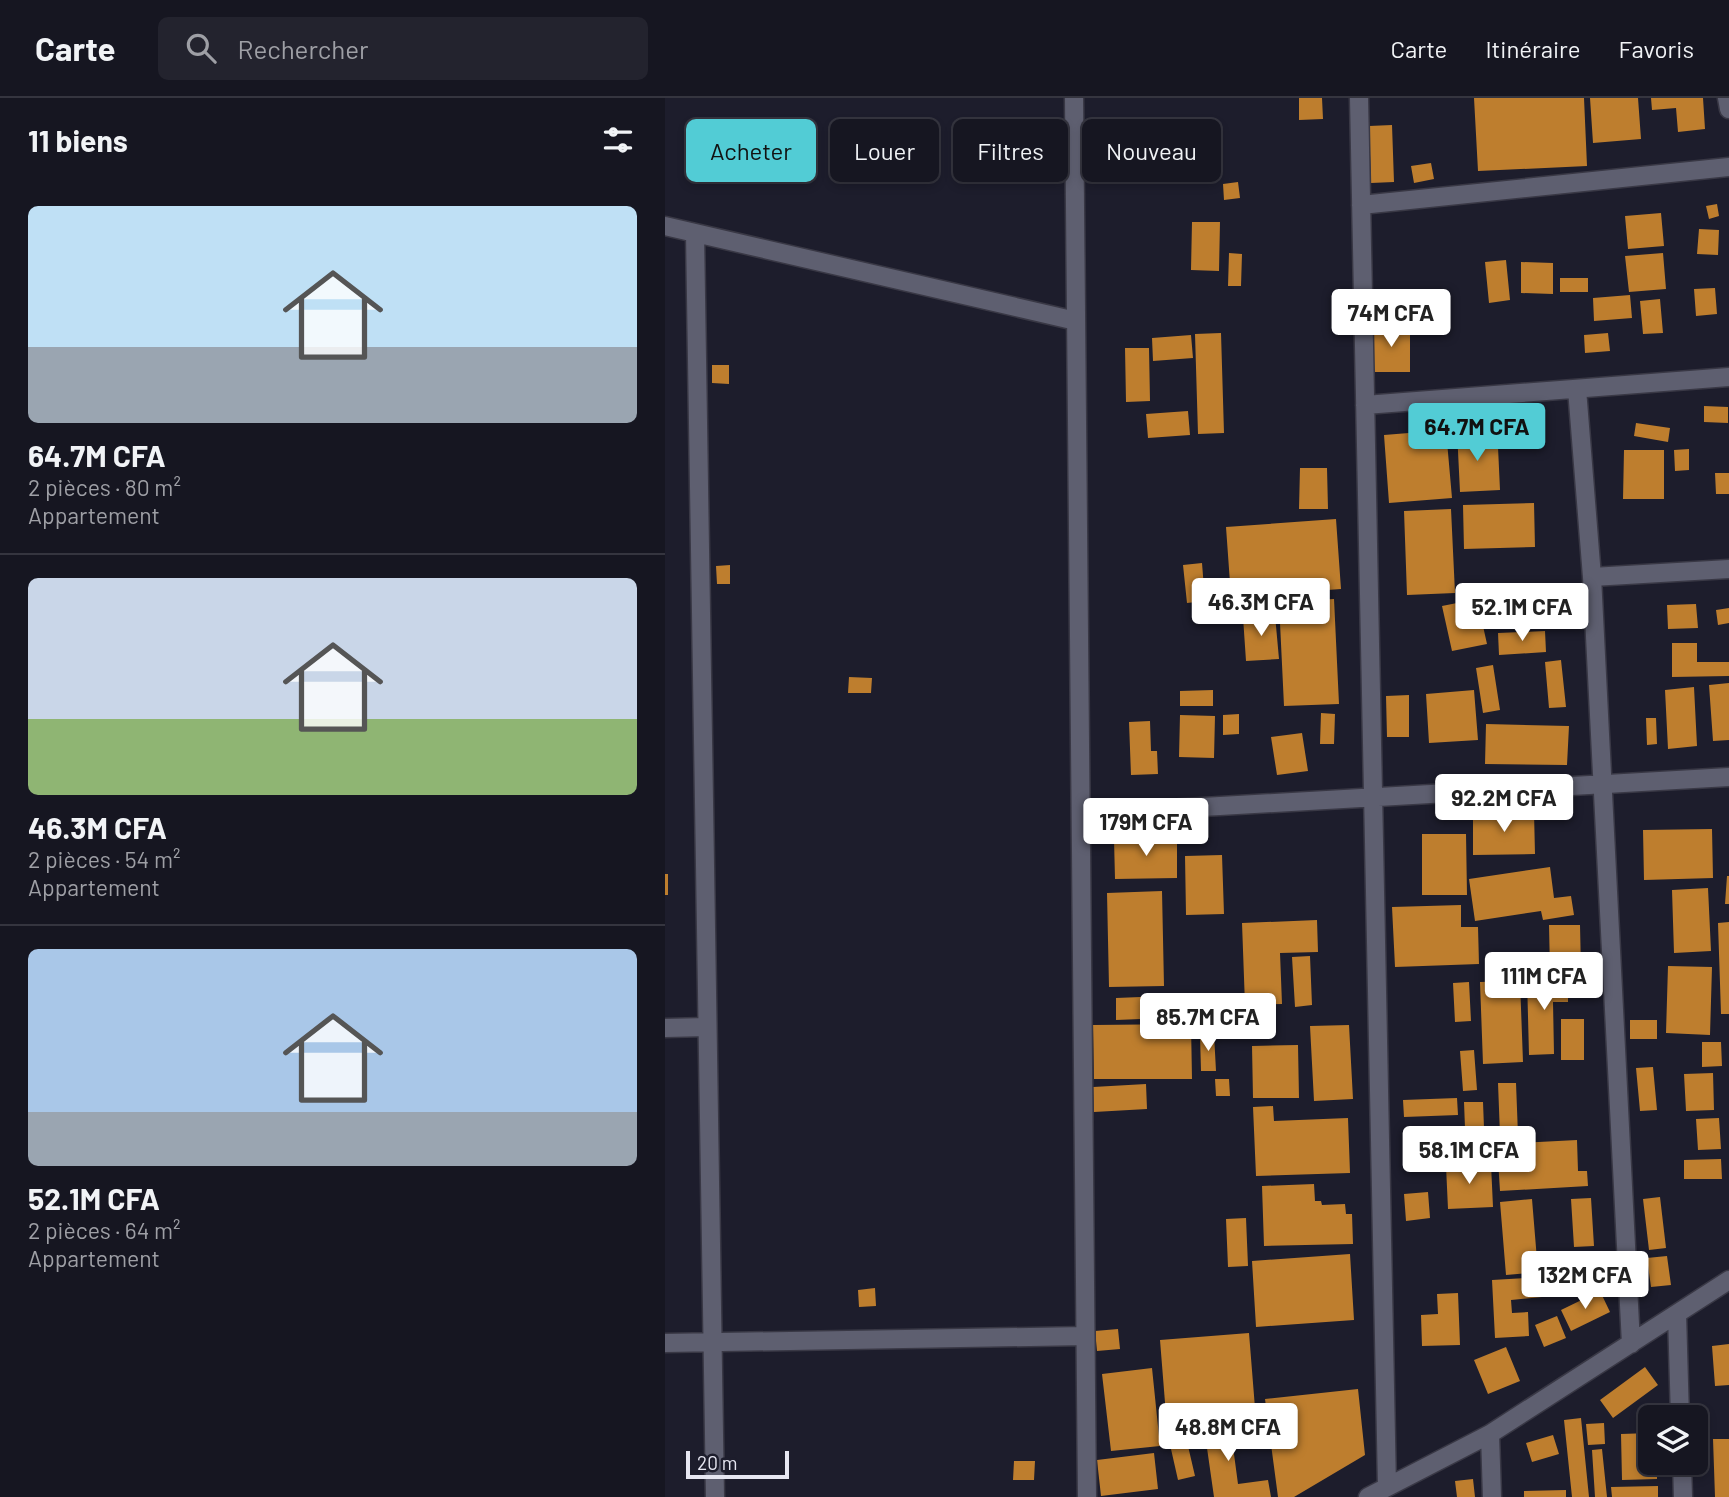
<!DOCTYPE html>
<html lang="fr">
<head>
<meta charset="utf-8">
<style>
	body { margin:0; font-family:Barlow,sans-serif; background:#23232e; color:#f1f3f6; height:100vh; display:flex; flex-direction:column; font-size:26px; white-space:nowrap }
	* { box-sizing:border-box; margin:0 }
	p { font-size:23px; color:#9e9fa5 }
	.icon { flex:none; width:38px; height:38px; fill:none; stroke:currentColor; stroke-width:2; stroke-linecap:round; stroke-linejoin:round }
	.map { position:relative; flex:1; overflow:hidden }
	.details { display:flex; flex-direction:column; background:#161621; width:665px }
	.details>* { flex:none }
	.top-card { position:absolute; left:21px; top:21px; width:665px; height:63px; display:flex; gap:14px }
	.controls { position:absolute; left:973px; top:1307px; display:grid; gap:14px }
	.controls a { display:grid; place-items:center; width:70px; height:70px; border-radius:10px; background:#161621; box-shadow:0 4px 10px #0003,0 0 0 2px #35353f; font-size:35px }
	.scale { position:absolute; left:21px; bottom:18px; width:103px; box-sizing:border-box; padding-left:7px; border:4px solid #e6e6f1; border-top:0; font-size:19px; line-height:24px; white-space:nowrap; color:#e6e6f1; -webkit-text-stroke:5px #1d1d2c; paint-order:stroke }
	.price { position:absolute; translate:-50% -60px; padding:0 16px; border-radius:7px; background:#fff; color:#222; font-size:23px; line-height:46px; filter:drop-shadow(0 2px 4px #0008) }
	.price::after { content:''; position:absolute; left:50%; top:42px; width:21px; height:16px; margin-left:-10px; background:inherit; clip-path:polygon(0 0,100% 0,50% 100%) }
	.price.selected { background:#52ccd5; color:#111 }
	ul { padding:0; list-style:none }
	li { display:grid; align-content:center; gap:14px; height:371px; padding:0 28px }
	li+li { border-top:2px solid #35353f }
	li span { display:grid; place-items:center; height:217px; border-radius:10px; color:#555 }
	li>.icon { margin-inline-start:auto }
	span .icon { width:126px; height:126px; fill:#fffc; stroke-width:1 }
	li b { font-size:30px }
	h2 { display:flex; justify-content:space-between; align-items:center; height:84px; padding:0 28px; font-size:30px }
	.tag { padding:0 24px; border-radius:10px; background:#161621; box-shadow:0 4px 10px #0003,0 0 0 2px #35353f; font-size:24px; line-height:63px }
	.tag.selected { background:#52ccd5; color:#111 }
	header { display:flex; align-items:center; gap:42px; box-sizing:border-box; height:98px; padding:0 35px; background:#161621; border-bottom:2px solid #35353f }
	header strong { font-size:33px }
	nav { display:flex; gap:38px; margin-inline-start:auto; font-size:24px }
	.search { width:490px; height:63px; background:#23232e; display:flex; align-items:center; gap:18px; box-sizing:border-box; padding:0 24px; border-radius:10px; color:#9e9fa5; font-size:26px }
	main { display:flex; flex:1; min-height:0 }
	.map>svg:first-child { display:block }
	.building { fill:#be7e2e }
	.lines { fill:none; stroke-linecap:round; stroke-linejoin:round }
	.street-casing { stroke:#393845; stroke-width:21 }
	.street { stroke:#5e5f70; stroke-width:18 }
</style>
</head>
<body>
<header>
<strong>Carte</strong>
<div class="search"><svg class="icon" aria-label="search" viewBox="0 0 24 24"><circle cx="10" cy="10" r="6"/><path d="M15 15l6 6"/></svg>Rechercher</div>
<nav><a>Carte</a><a>Itinéraire</a><a>Favoris</a></nav>
</header>
<main>
<section class="details">
<h2>11 biens<svg class="icon" aria-label="filters" viewBox="0 0 24 24"><path d="M4 7h16M4 17h16"/><circle cx="9" cy="7" r="2"/><circle cx="15" cy="17" r="2"/></svg></h2>
<ul>
<li><span style="background:linear-gradient(#bfe0f5 65%,#9aa5b1 0)"><svg class="icon" aria-label="home" viewBox="0 0 24 24"><path d="M3 11l9-7 9 7M6 9v11h12V9"/></svg></span><div><b>64.7M CFA</b><p>2 pièces · 80 m²</p><p>Appartement</p></div></li>
<li><span style="background:linear-gradient(#c9d6e8 65%,#8fb573 0)"><svg class="icon" aria-label="home" viewBox="0 0 24 24"><path d="M3 11l9-7 9 7M6 9v11h12V9"/></svg></span><div><b>46.3M CFA</b><p>2 pièces · 54 m²</p><p>Appartement</p></div></li>
<li><span style="background:linear-gradient(#a9c7e8 75%,#9aa5b1 0)"><svg class="icon" aria-label="home" viewBox="0 0 24 24"><path d="M3 11l9-7 9 7M6 9v11h12V9"/></svg></span><div><b>52.1M CFA</b><p>2 pièces · 64 m²</p><p>Appartement</p></div></li>
</ul>
</section>
<div class="map">
<svg width="1064" height="1399" viewBox="0 0 1064 1399">
	<rect width="100%" height="100%" fill="#1d1d2c"/>
	<path class="building" d="M 634,0 L 657,0 L 658,21 L 634,22 Z
		M 809,0 L 919,0 L 922,68 L 813,73 Z
		M 925,0 L 973,0 L 976,41 L 928,45 Z
		M 986,0 L 1038,0 L 1040,31 L 1013,34 L 1011,10 L 987,12 Z
		M 545,20 L 548,80 L 534,81 L 532,21 Z
		M 727,27 L 729,84 L 706,85 L 704,28 Z
		M 766,65 L 769,81 L 749,85 L 746,68 Z
		M 573,84 L 575,100 L 559,102 L 558,86 Z
		M 1052,106 L 1054,118 L 1044,121 L 1041,108 Z
		M 996,115 L 999,148 L 963,151 L 960,118 Z
		M 527,124 L 555,124 L 554,173 L 526,172 Z
		M 1034,131 L 1054,132 L 1053,157 L 1032,156 Z
		M 564,155 L 577,156 L 576,188 L 563,188 Z
		M 998,155 L 1001,191 L 964,194 L 960,158 Z
		M 841,162 L 845,202 L 824,205 L 820,164 Z
		M 856,164 L 888,165 L 888,196 L 856,195 Z
		M 895,180 L 923,180 L 923,194 L 895,194 Z
		M 1050,190 L 1052,216 L 1031,218 L 1029,191 Z
		M 965,197 L 967,220 L 929,223 L 928,200 Z
		M 995,201 L 998,235 L 978,236 L 975,203 Z
		M 707,228 L 745,229 L 745,274 L 707,274 Z
		M 556,235 L 559,335 L 533,336 L 530,236 Z
		M 943,235 L 945,253 L 920,255 L 919,237 Z
		M 526,237 L 528,260 L 488,263 L 487,240 Z
		M 460,250 L 484,250 L 485,303 L 461,304 Z
		M 47,267 L 64,267 L 64,286 L 47,285 Z
		M 1039,308 L 1063,309 L 1063,325 L 1039,324 Z
		M 523,313 L 525,337 L 483,340 L 481,316 Z
		M 971,325 L 1005,330 L 1003,344 L 969,338 Z
		M 781,332 L 787,400 L 724,405 L 719,337 Z
		M 819,332 L 819,350 L 833,349 L 835,392 L 795,394 L 792,333 Z
		M 1024,351 L 1024,372 L 1010,373 L 1009,352 Z
		M 959,352 L 999,352 L 999,401 L 958,401 Z
		M 635,370 L 662,370 L 663,411 L 634,411 Z
		M 1050,375 L 1064,375 L 1064,396 L 1051,396 Z
		M 869,405 L 870,449 L 799,451 L 798,407 Z
		M 786,411 L 790,495 L 742,497 L 739,413 Z
		M 671,421 L 676,491 L 566,499 L 561,429 Z
		M 537,465 L 540,503 L 522,505 L 518,467 Z
		M 65,467 L 65,486 L 52,486 L 51,468 Z
		M 669,501 L 674,606 L 619,608 L 614,504 Z
		M 812,501 L 822,546 L 787,553 L 777,508 Z
		M 1031,506 L 1033,530 L 1003,531 L 1002,507 Z
		M 1064,510 L 1064,525 L 1053,527 L 1051,512 Z
		M 610,517 L 614,561 L 581,563 L 578,519 Z
		M 880,533 L 881,554 L 834,557 L 833,535 Z
		M 1007,545 L 1032,545 L 1032,564 L 1064,564 L 1064,578 L 1007,579 Z
		M 896,562 L 901,609 L 884,610 L 880,564 Z
		M 828,567 L 835,612 L 818,615 L 811,570 Z
		M 184,579 L 207,580 L 206,595 L 183,595 Z
		M 1064,585 L 1064,642 L 1048,643 L 1044,587 Z
		M 1029,589 L 1032,648 L 1003,651 L 1000,592 Z
		M 548,592 L 548,608 L 515,608 L 515,593 Z
		M 809,592 L 813,642 L 764,645 L 761,596 Z
		M 744,597 L 744,639 L 722,639 L 721,598 Z
		M 656,615 L 670,616 L 669,646 L 655,646 Z
		M 574,616 L 574,636 L 558,637 L 558,617 Z
		M 515,617 L 550,618 L 549,660 L 514,659 Z
		M 981,620 L 991,620 L 992,646 L 982,647 Z
		M 485,623 L 486,653 L 492,653 L 493,676 L 466,677 L 464,624 Z
		M 821,626 L 904,628 L 902,667 L 820,666 Z
		M 637,635 L 643,673 L 612,677 L 606,639 Z
		M 869,714 L 870,756 L 808,757 L 808,715 Z
		M 1047,731 L 1048,780 L 979,782 L 978,732 Z
		M 757,736 L 801,736 L 802,797 L 757,797 Z
		M 512,740 L 512,780 L 450,781 L 449,741 Z
		M 557,757 L 559,816 L 521,817 L 520,758 Z
		M 885,769 L 889,800 L 906,798 L 909,817 L 878,822 L 876,813 L 810,823 L 804,781 Z
		M 0,776 L 3,776 L 3,797 L 0,797 Z
		M 1062,778 L 1064,778 L 1064,806 L 1060,806 Z
		M 1043,790 L 1046,853 L 1009,855 L 1007,792 Z
		M 497,793 L 499,888 L 444,889 L 442,795 Z
		M 796,807 L 796,829 L 813,829 L 814,866 L 730,869 L 727,809 Z
		M 652,822 L 653,854 L 615,855 L 617,906 L 580,907 L 577,825 Z
		M 1064,824 L 1064,916 L 1056,916 L 1053,825 Z
		M 884,827 L 915,827 L 916,872 L 885,873 Z
		M 645,858 L 647,907 L 630,909 L 627,859 Z
		M 1003,868 L 1047,869 L 1045,937 L 1001,935 Z
		M 903,879 L 903,904 L 888,904 L 889,956 L 864,957 L 862,880 Z
		M 855,883 L 858,964 L 818,966 L 815,884 Z
		M 804,884 L 806,923 L 790,924 L 788,885 Z
		M 525,897 L 525,919 L 451,922 L 451,900 Z
		M 896,921 L 919,921 L 919,962 L 896,962 Z
		M 965,922 L 992,922 L 992,941 L 965,941 Z
		M 526,926 L 527,981 L 429,981 L 428,927 Z
		M 684,927 L 688,1001 L 649,1003 L 645,928 Z
		M 549,936 L 551,973 L 536,973 L 535,937 Z
		M 1037,944 L 1056,944 L 1057,968 L 1037,969 Z
		M 633,947 L 634,1000 L 588,1000 L 587,948 Z
		M 809,952 L 812,992 L 798,993 L 795,953 Z
		M 988,969 L 992,1012 L 975,1013 L 971,970 Z
		M 1048,975 L 1049,1012 L 1021,1013 L 1019,976 Z
		M 550,981 L 564,981 L 565,998 L 551,998 Z
		M 833,985 L 851,985 L 853,1037 L 835,1037 Z
		M 481,986 L 482,1011 L 429,1014 L 428,989 Z
		M 792,1000 L 793,1017 L 739,1019 L 738,1002 Z
		M 799,1004 L 818,1004 L 820,1056 L 801,1056 Z
		M 608,1008 L 609,1023 L 683,1020 L 685,1075 L 591,1078 L 588,1009 Z
		M 1054,1020 L 1056,1051 L 1033,1052 L 1031,1021 Z
		M 912,1042 L 913,1073 L 922,1073 L 923,1088 L 835,1093 L 832,1046 Z
		M 1056,1061 L 1057,1081 L 1019,1081 L 1019,1062 Z
		M 826,1066 L 828,1109 L 783,1111 L 781,1068 Z
		M 649,1086 L 650,1103 L 656,1103 L 657,1107 L 680,1106 L 681,1116 L 687,1116 L 688,1146 L 599,1148 L 597,1088 Z
		M 763,1094 L 765,1120 L 741,1123 L 739,1096 Z
		M 995,1099 L 1001,1150 L 984,1152 L 978,1101 Z
		M 926,1100 L 929,1148 L 909,1149 L 906,1101 Z
		M 867,1101 L 873,1174 L 841,1177 L 835,1104 Z
		M 581,1120 L 583,1168 L 563,1169 L 561,1121 Z
		M 685,1156 L 689,1222 L 591,1229 L 587,1163 Z
		M 1002,1158 L 1006,1187 L 986,1189 L 982,1160 Z
		M 876,1179 L 877,1199 L 846,1202 L 847,1215 L 863,1214 L 864,1238 L 830,1240 L 827,1182 Z
		M 210,1190 L 211,1208 L 194,1209 L 193,1192 Z
		M 935,1193 L 945,1214 L 906,1233 L 896,1212 Z
		M 793,1195 L 795,1247 L 757,1248 L 756,1217 L 773,1216 L 772,1196 Z
		M 892,1218 L 901,1240 L 879,1249 L 870,1227 Z
		M 453,1231 L 455,1251 L 432,1253 L 430,1233 Z
		M 584,1235 L 590,1310 L 501,1317 L 495,1242 Z
		M 1064,1246 L 1064,1287 L 1050,1288 L 1047,1248 Z
		M 841,1249 L 855,1283 L 823,1296 L 809,1262 Z
		M 980,1269 L 993,1287 L 948,1320 L 935,1302 Z
		M 487,1270 L 495,1348 L 446,1353 L 437,1276 Z
		M 693,1291 L 700,1357 L 629,1399 L 613,1399 L 600,1301 Z
		M 564,1319 L 573,1386 L 603,1382 L 606,1399 L 549,1399 L 538,1322 Z
		M 916,1320 L 924,1399 L 907,1399 L 899,1322 Z
		M 939,1325 L 940,1346 L 923,1347 L 921,1326 Z
		M 985,1335 L 985,1365 L 992,1365 L 992,1381 L 957,1382 L 956,1336 Z
		M 888,1337 L 894,1356 L 867,1364 L 861,1345 Z
		M 1048,1341 L 1064,1341 L 1064,1399 L 1050,1399 Z
		M 523,1348 L 530,1378 L 513,1382 L 506,1351 Z
		M 937,1351 L 942,1399 L 930,1399 L 927,1352 Z
		M 489,1355 L 493,1391 L 436,1398 L 432,1362 Z
		M 349,1363 L 370,1363 L 369,1382 L 348,1382 Z
		M 808,1381 L 810,1399 L 792,1399 L 790,1383 Z
		M 993,1388 L 993,1399 L 947,1399 L 946,1389 Z
		M 901,1392 L 901,1399 L 859,1399 L 859,1393 Z"/>
	<g class="lines">
		<g class="street-casing">
			<path id="street" d="M 409,0 L 422,1399
				M 694,0 L 722,1389
				M 1062,0 L 1064,11
				M 696,107 L 1064,69
				M 0,128 L 411,223
				M 30,135 L 50,1399
				M 912,291 L 927,479 L 966,1246
				M 700,307 L 1064,279
				M 927,479 L 1064,471
				M 416,716 L 1064,679
				M 0,930 L 42,929
				M 1012,1216 L 1015,1320
				M 0,1245 L 420,1238
				M 825,1336 L 827,1399
				M 1017,1365 L 1018,1399
				M 703,1399 L 825,1336 L 1064,1182"/>
		</g>
		<use href="#street" class="street"/>
	</g>
</svg>
<div class="controls">
<a><svg class="icon" aria-label="layers" viewBox="0 0 24 24"><path d="M12 4l9 5-9 5-9-5zM3 14l9 5 9-5"/></svg></a>
</div>
<div class="scale">20 m</div>
<b class="price" style="left:726px;top:251px">74M CFA</b>
<b class="price selected" style="left:812px;top:365px">64.7M CFA</b>
<b class="price" style="left:596px;top:540px">46.3M CFA</b>
<b class="price" style="left:857px;top:545px">52.1M CFA</b>
<b class="price" style="left:839px;top:736px">92.2M CFA</b>
<b class="price" style="left:481px;top:760px">179M CFA</b>
<b class="price" style="left:879px;top:914px">111M CFA</b>
<b class="price" style="left:543px;top:955px">85.7M CFA</b>
<b class="price" style="left:804px;top:1088px">58.1M CFA</b>
<b class="price" style="left:920px;top:1213px">132M CFA</b>
<b class="price" style="left:563px;top:1365px">48.8M CFA</b>
<div class="top-card">
<a class="tag selected">Acheter</a>
<a class="tag">Louer</a>
<a class="tag">Filtres</a>
<a class="tag">Nouveau</a>
</div>
</div>
</main>
</body>
</html>
